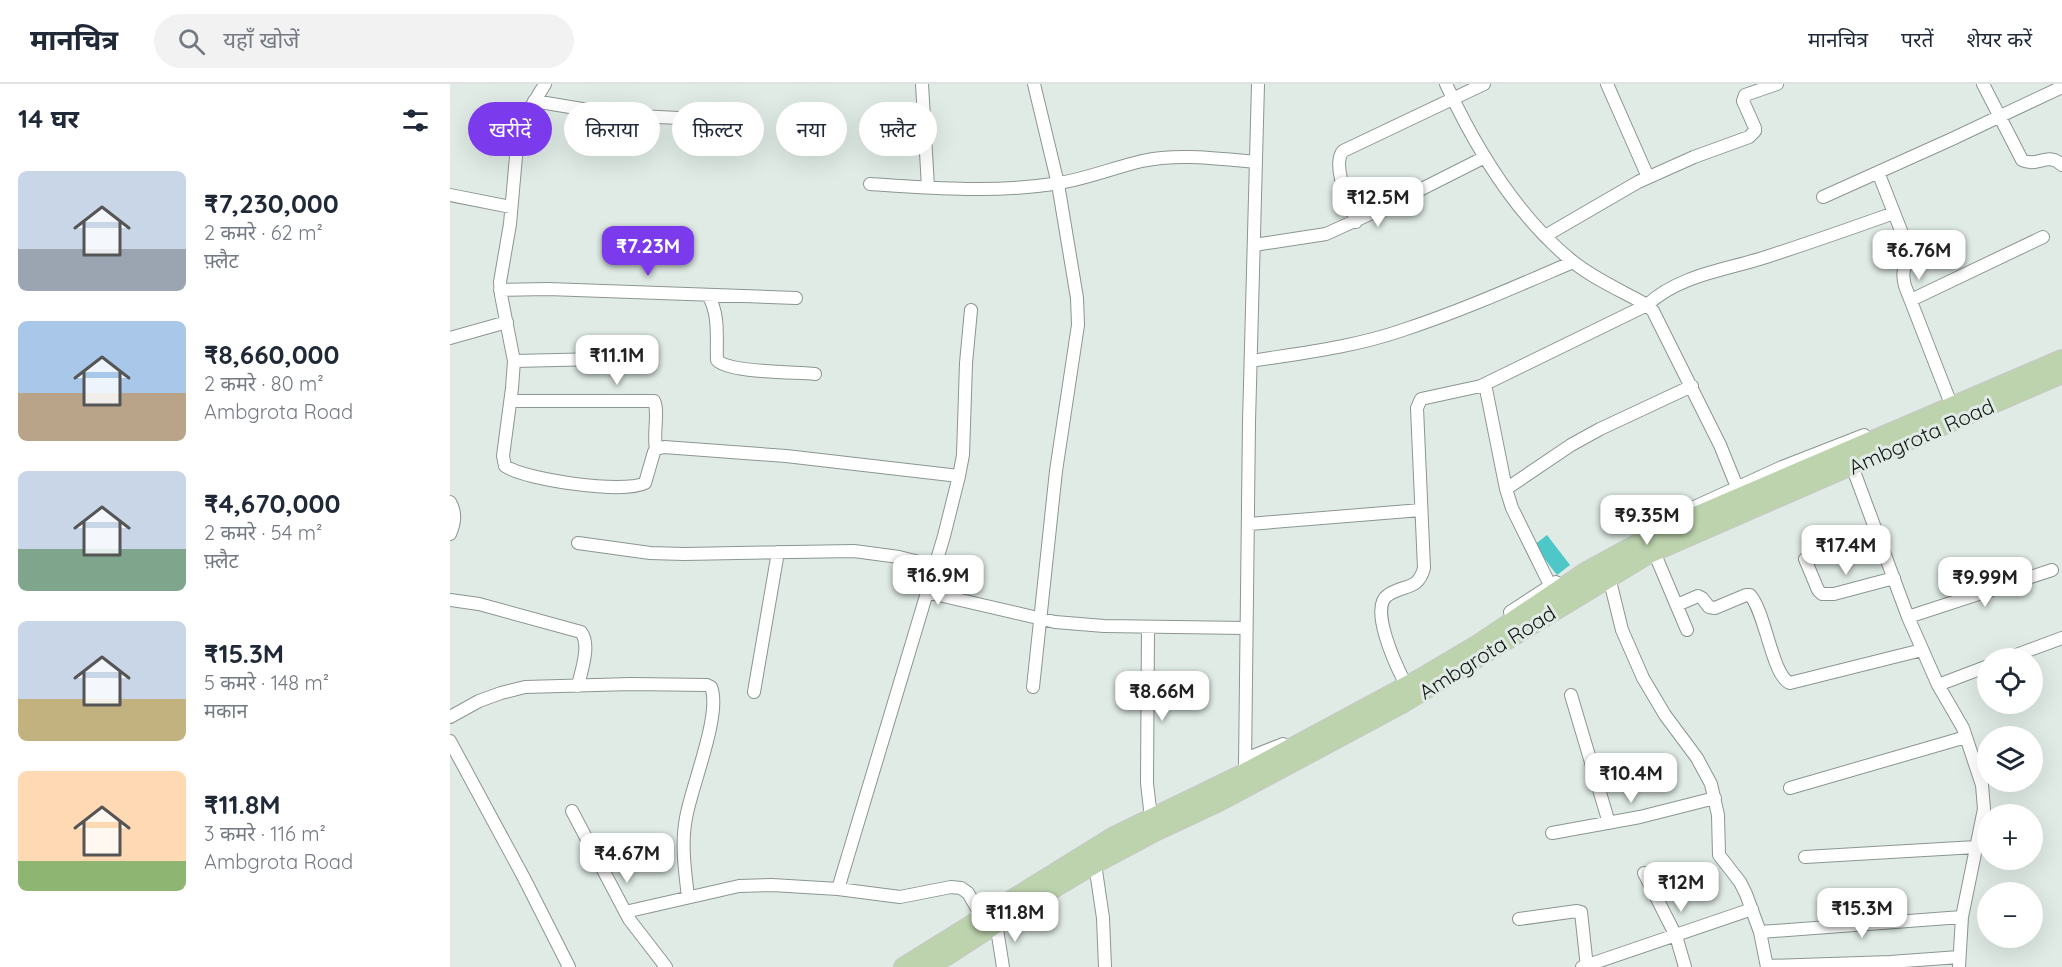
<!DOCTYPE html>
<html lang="hi">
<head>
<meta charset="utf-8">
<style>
	body { margin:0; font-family:Quicksand,"Noto Sans Devanagari",sans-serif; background:#f2f2f3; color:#1f2937; height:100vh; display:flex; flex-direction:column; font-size:22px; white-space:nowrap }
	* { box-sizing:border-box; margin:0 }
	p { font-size:20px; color:#747a83 }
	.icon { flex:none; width:33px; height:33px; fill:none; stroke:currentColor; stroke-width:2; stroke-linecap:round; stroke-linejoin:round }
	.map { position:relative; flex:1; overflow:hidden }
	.details { display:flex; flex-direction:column; background:#fff; width:450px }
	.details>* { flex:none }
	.banner { position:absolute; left:18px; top:18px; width:570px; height:54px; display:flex; gap:12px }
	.controls { position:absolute; left:1527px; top:564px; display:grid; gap:12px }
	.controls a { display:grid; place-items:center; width:66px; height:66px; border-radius:50%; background:#fff; box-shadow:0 6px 24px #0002; font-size:30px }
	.price { position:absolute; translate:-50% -51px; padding:0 14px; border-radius:12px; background:#fff; color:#222; font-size:20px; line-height:39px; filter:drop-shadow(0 2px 3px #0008) }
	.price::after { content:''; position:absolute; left:50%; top:36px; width:18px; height:14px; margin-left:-9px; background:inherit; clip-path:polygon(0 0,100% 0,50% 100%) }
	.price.current { background:#7c3aed; color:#fff }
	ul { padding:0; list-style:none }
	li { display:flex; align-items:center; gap:18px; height:150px; padding:0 18px }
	li span { display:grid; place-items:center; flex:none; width:168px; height:120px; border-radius:9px; color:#555 }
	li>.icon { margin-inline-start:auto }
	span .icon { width:72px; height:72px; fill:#fffc; stroke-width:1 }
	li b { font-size:26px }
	h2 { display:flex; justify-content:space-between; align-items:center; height:72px; padding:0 18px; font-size:26px }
	.chip { padding:0 21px; border-radius:27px; background:#fff; box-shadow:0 6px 24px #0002; font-size:21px; line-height:54px }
	.chip.current { background:#7c3aed; color:#fff }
	header { display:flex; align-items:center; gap:36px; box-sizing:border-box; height:84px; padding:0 30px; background:#fff; border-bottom:2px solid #e0e1e3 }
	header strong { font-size:28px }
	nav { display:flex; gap:33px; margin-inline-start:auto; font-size:21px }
	.search { width:420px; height:54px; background:#f2f2f3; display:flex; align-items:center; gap:15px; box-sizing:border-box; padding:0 21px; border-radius:33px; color:#747a83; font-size:22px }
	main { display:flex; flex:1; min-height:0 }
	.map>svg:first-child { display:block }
	.building { fill:#4ec7c8 }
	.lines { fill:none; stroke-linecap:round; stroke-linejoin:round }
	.minor-casing { stroke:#8c9691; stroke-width:14 }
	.primary-casing { stroke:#c7c8c7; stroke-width:20 }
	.minor { stroke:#fff; stroke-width:12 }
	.primary { stroke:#bdd3ae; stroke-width:18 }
	.labels { text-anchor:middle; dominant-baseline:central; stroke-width:6; stroke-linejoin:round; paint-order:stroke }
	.street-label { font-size:21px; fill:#151817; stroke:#e0ebe5 }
</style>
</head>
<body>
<header>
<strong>मानचित्र</strong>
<div class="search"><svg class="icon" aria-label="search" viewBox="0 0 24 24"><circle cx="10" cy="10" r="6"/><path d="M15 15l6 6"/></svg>यहाँ खोजें</div>
<nav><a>मानचित्र</a><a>परतें</a><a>शेयर करें</a></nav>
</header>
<main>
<section class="details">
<h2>14 घर<svg class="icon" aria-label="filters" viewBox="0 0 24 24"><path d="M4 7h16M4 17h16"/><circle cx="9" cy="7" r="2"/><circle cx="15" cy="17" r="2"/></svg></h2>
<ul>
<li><span style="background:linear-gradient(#c9d6e8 65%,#9aa5b1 0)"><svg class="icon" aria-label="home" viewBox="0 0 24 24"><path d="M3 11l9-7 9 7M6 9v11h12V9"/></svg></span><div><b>₹7,230,000</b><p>2 कमरे · 62 m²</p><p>फ़्लैट</p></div></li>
<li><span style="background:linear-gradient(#a9c7e8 60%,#b9a48a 0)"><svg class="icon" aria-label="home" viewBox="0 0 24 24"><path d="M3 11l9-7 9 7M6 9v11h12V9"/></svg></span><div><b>₹8,660,000</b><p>2 कमरे · 80 m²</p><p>Ambgrota Road</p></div></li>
<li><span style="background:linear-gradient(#c9d6e8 65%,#7fa58c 0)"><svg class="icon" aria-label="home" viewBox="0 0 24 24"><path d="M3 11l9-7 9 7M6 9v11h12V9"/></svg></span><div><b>₹4,670,000</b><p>2 कमरे · 54 m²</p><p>फ़्लैट</p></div></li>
<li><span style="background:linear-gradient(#c9d6e8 65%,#c2b280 0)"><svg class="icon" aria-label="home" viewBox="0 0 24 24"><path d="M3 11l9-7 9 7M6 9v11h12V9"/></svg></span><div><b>₹15.3M</b><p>5 कमरे · 148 m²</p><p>मकान</p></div></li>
<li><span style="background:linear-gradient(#ffd9b3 75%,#8fb573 0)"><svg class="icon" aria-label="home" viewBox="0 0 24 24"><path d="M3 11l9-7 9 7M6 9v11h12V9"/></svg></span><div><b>₹11.8M</b><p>3 कमरे · 116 m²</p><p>Ambgrota Road</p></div></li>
</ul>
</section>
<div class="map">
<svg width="1612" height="883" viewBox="0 0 1612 883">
	<rect width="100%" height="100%" fill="#e0ebe5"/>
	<path class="building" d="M 1097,451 L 1120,481 L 1107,491 L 1084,461 Z"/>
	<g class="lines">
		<g class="minor-casing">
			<path id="minor" d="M 95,0 L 73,36 L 68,50 L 60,140 L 50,198 L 51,211 L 64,277 L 62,304 L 53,372 L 55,382 C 76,396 173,410 195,399 L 204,368 L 206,365 L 214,363 L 336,372 L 509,392
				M 472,0 L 478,103
				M 996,0 C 1026,65 1066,131 1122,177 C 1144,195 1172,207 1197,221 L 1203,227 L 1270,361 L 1287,403
				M 1157,0 L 1198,93
				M 1533,0 L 1572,76 C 1588,84 1597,67 1612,81
				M 84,17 L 168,31 L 289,37
				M 1428,88 L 1459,167 C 1458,183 1450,183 1455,202 L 1499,315
				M 420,100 C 481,104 543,109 603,100 C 634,96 662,84 692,77 C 729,69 769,75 806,78
				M 0,111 L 61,123
				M 1373,113 L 1502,55 L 1612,3
				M 906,138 C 900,121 881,81 893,67 L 1034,0
				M 1095,152 L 1188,98 L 1244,73 L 1299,53 L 1305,47 L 1305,44 L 1293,17 L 1295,11 L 1327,0
				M 804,161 L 876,150 L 942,120 L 1035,73
				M 50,206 L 98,205 L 346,214
				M 258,211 C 270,231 266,254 267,276 C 278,289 346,288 365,290
				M 1461,216 L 1593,153
				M 0,254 L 57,238
				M 64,277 L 151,275
				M 801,277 C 852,269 904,263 953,246 C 1011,227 1067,202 1123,178
				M 1035,300 L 1056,405 L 1062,424 L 1100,501
				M 61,317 L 204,317 C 209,327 203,351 206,365
				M 1402,382 L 1458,533 L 1488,601 L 1513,644 L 1532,701 L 1534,725 L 1512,833 L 1509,883
				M 1056,405 L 1121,361 L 1150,345 L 1242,302
				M 0,418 C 6,428 5,439 0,450
				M 1242,424 L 1332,383 L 1414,351
				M 799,440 L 971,426
				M 128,459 L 200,469 L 234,470 L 404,467 L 449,473 L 485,482
				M 1204,468 L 1237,546
				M 1355,475 L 1368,506 L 1372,510 L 1384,510 L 1444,494
				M 1159,493 L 1172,546 L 1193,594 L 1215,631 L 1247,674 L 1261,700 L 1268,731 L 1269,771 L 1290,798 L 1296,810 L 1310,848 L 1317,883
				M 476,508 L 605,538 L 654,542 L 796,544
				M 0,516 L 29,520 L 131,548 C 141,561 131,587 128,602
				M 1227,521 L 1248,512 L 1252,514 L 1259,523 L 1265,524 L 1296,511 L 1300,511 C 1316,529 1322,592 1340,599 L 1472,566
				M 1060,528 L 1106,498
				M 1458,533 L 1602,486
				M 698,543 L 697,699 L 701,734
				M 1558,574 L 1612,554
				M 953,595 C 945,579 919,523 938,511 C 954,500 968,507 974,484 L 967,324 L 971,315 L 1031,302 L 1197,221 C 1229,191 1276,186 1316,173 C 1359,159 1402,144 1444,129
				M 1488,601 L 1538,582
				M 583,603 L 606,387 L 628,241 L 627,214 L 608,100 L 584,0
				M 304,608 L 328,468
				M 1121,611 L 1159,739
				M 0,633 L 29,617 L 51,609 L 75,603 L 181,600 L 257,601 L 261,603 C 272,630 241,703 236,734 C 231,760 235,787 238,813
				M 0,657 L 74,794 L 119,883
				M 795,675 L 833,660
				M 795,682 L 799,338 L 808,0
				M 1340,704 L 1516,653
				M 122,727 L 179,835 L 216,883
				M 1102,749 L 1190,733 L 1265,714
				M 1355,773 L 1526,763
				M 645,780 L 653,834 L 655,883
				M 1194,789 L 1226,852 L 1235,883
				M 388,805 L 494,452 L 509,392 L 513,371 L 516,279 L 521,226
				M 175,828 L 289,802 L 322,801 L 388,805 L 450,813 L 501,803 L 511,804 L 518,809 L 532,833
				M 1069,835 L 1127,827 L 1131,828 L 1137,883
				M 546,839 L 553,883
				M 1310,848 L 1512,833
				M 1317,882 L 1440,878 L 1509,873
				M 1132,883 L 1302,825"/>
		</g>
		<g class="primary-casing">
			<path id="primary" d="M 453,883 L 664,752 L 794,689 L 967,596 L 1028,560 L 1135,488 L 1208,448 L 1612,275
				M 480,883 L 563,829 L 645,780 L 705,748 L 769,718 L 952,620 L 1199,470 L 1612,290"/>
		</g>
		<use href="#minor" class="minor"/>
		<use href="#primary" class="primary"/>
	</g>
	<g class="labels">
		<g class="street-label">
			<text transform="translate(1471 352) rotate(-24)">Ambgrota Road</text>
			<text transform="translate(1037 568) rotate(-32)">Ambgrota Road</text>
		</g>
	</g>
</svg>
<div class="controls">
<a><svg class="icon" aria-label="locate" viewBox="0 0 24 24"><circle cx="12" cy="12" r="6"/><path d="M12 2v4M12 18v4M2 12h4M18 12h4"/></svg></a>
<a><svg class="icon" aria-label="layers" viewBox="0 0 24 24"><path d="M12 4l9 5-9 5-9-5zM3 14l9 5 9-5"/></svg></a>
<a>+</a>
<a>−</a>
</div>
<b class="price" style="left:928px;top:144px">₹12.5M</b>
<b class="price current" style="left:198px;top:193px">₹7.23M</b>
<b class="price" style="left:1469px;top:197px">₹6.76M</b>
<b class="price" style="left:167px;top:302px">₹11.1M</b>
<b class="price" style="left:1197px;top:462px">₹9.35M</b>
<b class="price" style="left:1396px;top:492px">₹17.4M</b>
<b class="price" style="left:488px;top:522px">₹16.9M</b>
<b class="price" style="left:1535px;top:524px">₹9.99M</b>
<b class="price" style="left:712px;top:638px">₹8.66M</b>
<b class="price" style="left:1181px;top:720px">₹10.4M</b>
<b class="price" style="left:177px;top:800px">₹4.67M</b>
<b class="price" style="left:1231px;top:829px">₹12M</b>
<b class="price" style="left:1412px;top:855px">₹15.3M</b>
<b class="price" style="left:565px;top:859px">₹11.8M</b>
<div class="banner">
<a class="chip current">खरीदें</a>
<a class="chip">किराया</a>
<a class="chip">फ़िल्टर</a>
<a class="chip">नया</a>
<a class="chip">फ़्लैट</a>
</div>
</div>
</main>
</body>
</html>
